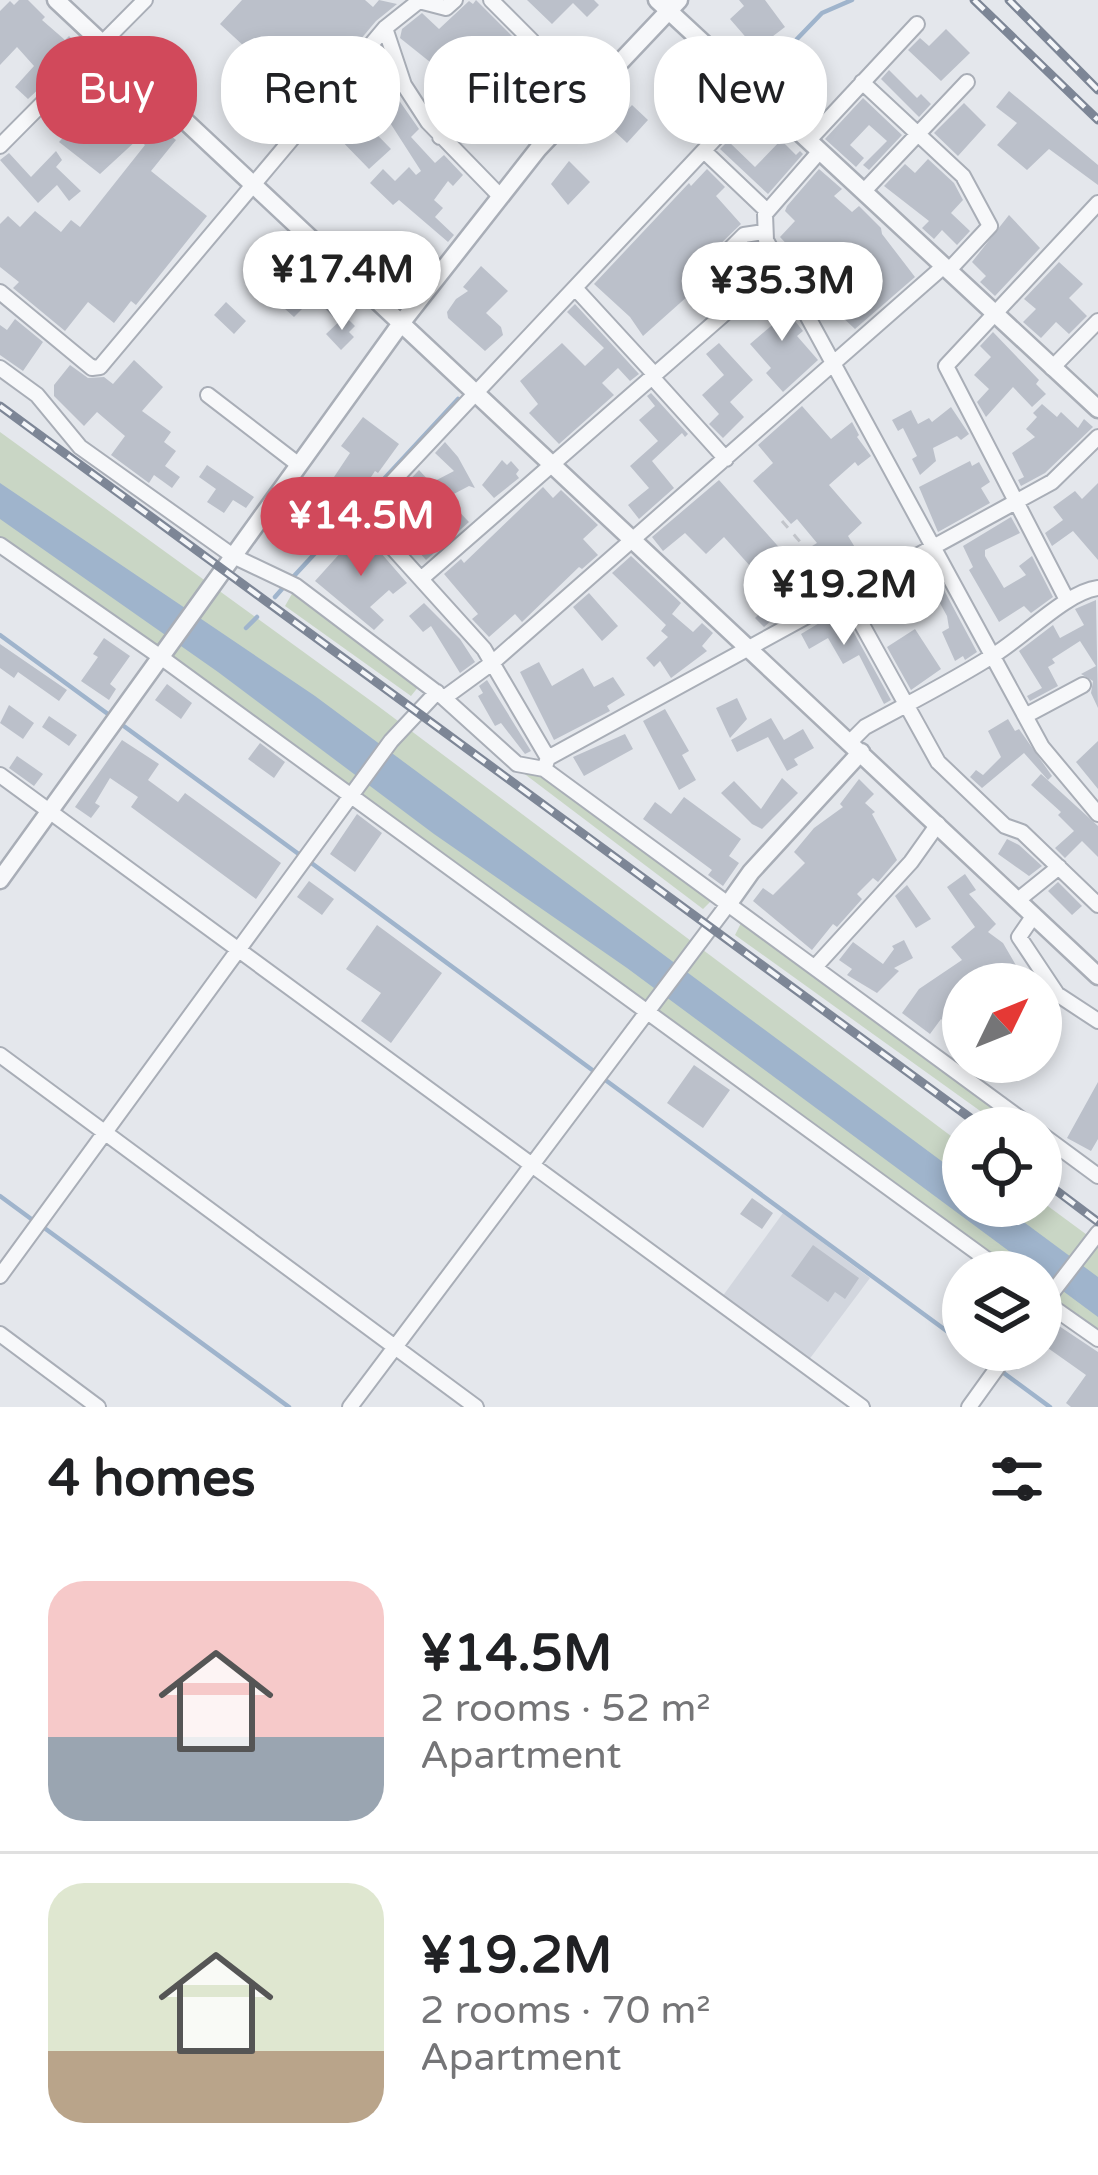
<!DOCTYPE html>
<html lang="en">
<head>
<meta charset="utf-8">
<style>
	body { margin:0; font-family:"Varela Round",sans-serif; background:#f2f2f2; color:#202124; height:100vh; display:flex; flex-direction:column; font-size:45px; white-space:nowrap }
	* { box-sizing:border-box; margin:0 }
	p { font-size:39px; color:#757577 }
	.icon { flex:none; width:66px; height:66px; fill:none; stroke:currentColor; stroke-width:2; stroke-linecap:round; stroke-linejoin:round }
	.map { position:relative; height:1407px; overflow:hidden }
	.drawer { display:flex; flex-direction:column; background:#fff; flex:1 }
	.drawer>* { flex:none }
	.hud { position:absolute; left:36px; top:36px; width:1026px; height:108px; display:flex; gap:24px }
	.needle { width:78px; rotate:47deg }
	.tools { position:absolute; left:942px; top:963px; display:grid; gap:24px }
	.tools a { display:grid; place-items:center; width:120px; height:120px; border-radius:50%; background:#fff; box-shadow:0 6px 18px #0003; font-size:60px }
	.price { position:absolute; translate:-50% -102px; padding:0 27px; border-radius:42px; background:#fff; color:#222; font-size:39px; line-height:78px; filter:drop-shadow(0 3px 6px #0008) }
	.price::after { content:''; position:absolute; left:50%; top:72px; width:36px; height:27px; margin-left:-18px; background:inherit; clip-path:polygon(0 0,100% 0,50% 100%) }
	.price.selected { background:#d1495b; color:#fff }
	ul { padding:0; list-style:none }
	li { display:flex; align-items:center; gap:36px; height:300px; padding:0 48px }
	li+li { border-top:3px solid #e0e0e0 }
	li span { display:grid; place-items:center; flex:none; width:336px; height:240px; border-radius:36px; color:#555 }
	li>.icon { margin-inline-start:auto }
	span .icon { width:144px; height:144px; fill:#fffc; stroke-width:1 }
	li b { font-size:51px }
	h2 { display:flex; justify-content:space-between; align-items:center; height:144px; padding:0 48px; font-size:51px }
	.chip { padding:0 42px; border-radius:48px; background:#fff; box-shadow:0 6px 18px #0003; font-size:42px; line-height:108px }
	.chip.selected { background:#d1495b; color:#fff }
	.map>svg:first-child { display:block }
	.built { fill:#d2d6de }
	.green { fill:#c9d6c5 }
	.water { fill:#9fb4cc }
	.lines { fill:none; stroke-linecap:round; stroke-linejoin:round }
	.stream { stroke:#9fb4cc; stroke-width:4.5 }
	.building { fill:#bbc0ca }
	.minor-casing { stroke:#a9aeb7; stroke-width:18 }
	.tertiary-casing { stroke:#a9aeb7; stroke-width:21 }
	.path { stroke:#c2c5cb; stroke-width:3; stroke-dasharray:9 9; stroke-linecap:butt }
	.minor { stroke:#f7f8fa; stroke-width:14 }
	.tertiary { stroke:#f7f8fa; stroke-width:16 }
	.rail-casing { stroke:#7d8696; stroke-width:9 }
	.rail { stroke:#f4f6f9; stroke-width:4.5; stroke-dasharray:14; stroke-linecap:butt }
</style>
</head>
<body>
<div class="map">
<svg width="1098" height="1407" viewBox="0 0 1098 1407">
	<rect width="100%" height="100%" fill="#e4e7ec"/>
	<path class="built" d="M 783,1213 L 870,1278 L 808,1361 L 722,1297 Z"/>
	<path class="green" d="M 0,432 L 378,706 L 963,1145 L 963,1206 L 1041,1206 L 1041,1201 L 1098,1243 L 1098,1339 L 1041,1298 L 1041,1272 L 1006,1272 L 0,545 Z
		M 293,592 L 419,686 L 411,696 L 285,606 Z
		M 544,769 L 714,898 L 703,909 L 522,772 Z
		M 743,919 L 1023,1128 L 1004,1128 L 735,935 Z"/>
	<path class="water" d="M 0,483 L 315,696 L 963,1177 L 963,1206 L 1002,1206 L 1098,1277 L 1098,1317 L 627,968 L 434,834 L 218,672 L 0,519 Z"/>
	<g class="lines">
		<path class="stream" d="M 797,39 L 822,13 L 852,0
			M 294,576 L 458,399
			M 275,597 L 282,589
			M 246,628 L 257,617
			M 0,635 L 112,717
			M 121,724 L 300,855
			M 310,862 L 595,1072
			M 604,1079 L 963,1343
			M 0,1196 L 34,1221
			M 43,1227 L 289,1407
			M 972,1350 L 992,1364
			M 1001,1371 L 1050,1407"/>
	</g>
	<path class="building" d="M 19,0 L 28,0 L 45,17 L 42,20 L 65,40 L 69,36 L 78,45 L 60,69 L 28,99 L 15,87 L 34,66 L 17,47 L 0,65 L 0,11 L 10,1 L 14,5 Z
		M 242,0 L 365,0 L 373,7 L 379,0 L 397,4 L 376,21 L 314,95 L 267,57 L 262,54 L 258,59 L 220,24 Z
		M 476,0 L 512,36 L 484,66 L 460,41 L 435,66 L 400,38 L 402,29 L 422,13 L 439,29 L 469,1 L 473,4 Z
		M 527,0 L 594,0 L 599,5 L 587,17 L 573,3 L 552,24 Z
		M 739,0 L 765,0 L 785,27 L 756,49 L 730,19 L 744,6 Z
		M 946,29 L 970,53 L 941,81 L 908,50 L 920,38 L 929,46 Z
		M 376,56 L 387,70 L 382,76 L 419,129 L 411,137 L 435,163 L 444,155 L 463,175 L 453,186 L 448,181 L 434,200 L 443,208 L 435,217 L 454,235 L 448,242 L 399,200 L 393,205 L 370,183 L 383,169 L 395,181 L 409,167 L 416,175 L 421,171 L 369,90 L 351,108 L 391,149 L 369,169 L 332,131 L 344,119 L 331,109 Z
		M 531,66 L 557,92 L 513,137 L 505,130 L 511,124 L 504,118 L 513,108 L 509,104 L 531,81 L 523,74 Z
		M 437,68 L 464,96 L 448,113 L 438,102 L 443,97 L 425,79 Z
		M 889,70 L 917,98 L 921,94 L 931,104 L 919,117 L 881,79 Z
		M 123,85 L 136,97 L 130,103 L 176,140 L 151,171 L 207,216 L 136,305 L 131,301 L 114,323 L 88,302 L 65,331 L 13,288 L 19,282 L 0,267 L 0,224 L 8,216 L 20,227 L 35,211 L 61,232 L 71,220 L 80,227 L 145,145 L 138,139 L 100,174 L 59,142 L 79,121 L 60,102 L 74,87 L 99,111 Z
		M 1009,91 L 1098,165 L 1098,185 L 1049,149 L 1027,170 L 997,145 L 1017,123 L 996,107 Z
		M 682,94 L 703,116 L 689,130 L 668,108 Z
		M 863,98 L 902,135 L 869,170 L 863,165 L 887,141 L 869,125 L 850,145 L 864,158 L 856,167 L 825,139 Z
		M 964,103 L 986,125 L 958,156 L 934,133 Z
		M 632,105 L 648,120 L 627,143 L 611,128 Z
		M 781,140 L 796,155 L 800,151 L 803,154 L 768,194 L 720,149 L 728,141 L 755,167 Z
		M 56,151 L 62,160 L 56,167 L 81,191 L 69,201 L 57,185 L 38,203 L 0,160 L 9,153 L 31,177 Z
		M 928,159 L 954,183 L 963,200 L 951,213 L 970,231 L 957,245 L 942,230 L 934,239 L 922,228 L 929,221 L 884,186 L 905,164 L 915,173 Z
		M 569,161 L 590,182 L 568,205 L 551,184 Z
		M 707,169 L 725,187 L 716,196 L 741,224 L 685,278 L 683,287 L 689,295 L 643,336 L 630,317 L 594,284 L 689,183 L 691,186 Z
		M 819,169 L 842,189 L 834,196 L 852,212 L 859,206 L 881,228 L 882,234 L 915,277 L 855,329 L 839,314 L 867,283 L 837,256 L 809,285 L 797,274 L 806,265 L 780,237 L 795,221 L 785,211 L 787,206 Z
		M 1009,215 L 1040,248 L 995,296 L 980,282 L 986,276 L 972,262 Z
		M 759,250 L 766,263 L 717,305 L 704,291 Z
		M 298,252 L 325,277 L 321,282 L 345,305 L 333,317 L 314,297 L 294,317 L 256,283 L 268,272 L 274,277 Z
		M 1059,262 L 1083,284 L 1069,298 L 1087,316 L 1069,334 L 1056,322 L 1041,338 L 1023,322 L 1036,309 L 1024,299 Z
		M 481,266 L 508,291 L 486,313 L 501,327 L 503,335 L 485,351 L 448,318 L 447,312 L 456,299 L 468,291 L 463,287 Z
		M 776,284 L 784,296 L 779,301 L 803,331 L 797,336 L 818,360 L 783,392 L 766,373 L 771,368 L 750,344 L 777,321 L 757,300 Z
		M 226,302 L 246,321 L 234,334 L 214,315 Z
		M 575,304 L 639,374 L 630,381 L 618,368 L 602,383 L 614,395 L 559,444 L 529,413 L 538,404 L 520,381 L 562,343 L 585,366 L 604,348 L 567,312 Z
		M 345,316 L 355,326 L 349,332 L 354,337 L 341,350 L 326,334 Z
		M 15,319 L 43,342 L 23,371 L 0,355 L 0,325 L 7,330 Z
		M 993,332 L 1039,380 L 1036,384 L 1046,394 L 1032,407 L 1013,387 L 986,417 L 977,402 L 989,389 L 974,375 L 991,357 L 980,346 Z
		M 719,343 L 753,380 L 730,402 L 744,417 L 723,438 L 709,424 L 719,414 L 702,395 L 724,375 L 706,354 Z
		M 134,360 L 163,387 L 142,411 L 171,432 L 164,442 L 176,451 L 165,466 L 180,477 L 172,488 L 154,475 L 149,483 L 111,455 L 125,436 L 97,412 L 84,426 L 54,396 L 54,385 L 70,365 L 88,378 L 104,377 L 113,384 Z
		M 651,393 L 688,434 L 685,437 L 682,433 L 652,461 L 674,488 L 639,519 L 628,505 L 649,488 L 630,466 L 658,441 L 639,420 L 655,406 L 647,396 Z
		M 1042,404 L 1057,417 L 1061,412 L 1078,428 L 1084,419 L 1093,427 L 1045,473 L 1021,486 L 1018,480 L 1024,477 L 1012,453 L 1035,437 L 1026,429 L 1037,417 L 1033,413 Z
		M 802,406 L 831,439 L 852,422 L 859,435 L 857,437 L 871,456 L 858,466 L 855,462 L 829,485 L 862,523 L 848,536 L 867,567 L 849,578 L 832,551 L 823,558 L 812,546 L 817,543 L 797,519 L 791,524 L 753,481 L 773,463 L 758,445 Z
		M 951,407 L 969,434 L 961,440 L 957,436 L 933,448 L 936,461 L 920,475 L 912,459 L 917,456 L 903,428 L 898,431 L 892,420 L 911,410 L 918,424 L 929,418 L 932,422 Z
		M 363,417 L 399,444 L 378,473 L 375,471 L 363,489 L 358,486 L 339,514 L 333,511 L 315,537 L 289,519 L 301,503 L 310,509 L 328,486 L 350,453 L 341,446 Z
		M 445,442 L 458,457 L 475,488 L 469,486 L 446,498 L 469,522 L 426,560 L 388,517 L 397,510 L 389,502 L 419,470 L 431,483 L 454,471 L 435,453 Z
		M 502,460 L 507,465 L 511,461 L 519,470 L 516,474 L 519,478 L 494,498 L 482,485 Z
		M 970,461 L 972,466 L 979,462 L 990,482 L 981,488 L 990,503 L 938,532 L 919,487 Z
		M 207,465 L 254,497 L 246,508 L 233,500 L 224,513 L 207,502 L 216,489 L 199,477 Z
		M 719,480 L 793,563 L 826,592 L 813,600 L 803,593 L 764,627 L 755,618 L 771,602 L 762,593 L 769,587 L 724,537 L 706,554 L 685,533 L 663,551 L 652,537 Z
		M 1098,483 L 1098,560 L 1073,531 L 1052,546 L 1045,533 L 1063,520 L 1053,507 L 1075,491 L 1082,499 Z
		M 543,487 L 553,498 L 561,490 L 598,525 L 583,539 L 598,555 L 582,569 L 579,567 L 522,622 L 515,614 L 489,637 L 472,619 L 478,614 L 444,574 L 461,559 L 464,563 Z
		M 1011,517 L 1020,533 L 985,550 L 985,556 L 1004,588 L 1026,575 L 1019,566 L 1032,556 L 1053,597 L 1031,613 L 1024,606 L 999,622 L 969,570 L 973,567 L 963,546 Z
		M 361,530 L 407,583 L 393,594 L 389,590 L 370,607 L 384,620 L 374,630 L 315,581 Z
		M 631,556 L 681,603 L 672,614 L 693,632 L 702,623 L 713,633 L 702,646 L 707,651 L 671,678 L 660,661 L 654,667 L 646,658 L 668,637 L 661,631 L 666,625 L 612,573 Z
		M 929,562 L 977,652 L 965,660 L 963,656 L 955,661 L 942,632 L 949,628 L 947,616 L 920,567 Z
		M 589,593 L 618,626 L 602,641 L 573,607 Z
		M 1096,600 L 1098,708 L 1091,693 L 1093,681 L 1081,674 L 1096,666 L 1080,641 L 1052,659 L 1055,663 L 1048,667 L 1058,686 L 1030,701 L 1027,696 L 1042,688 L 1019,651 L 1053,625 L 1060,638 L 1084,625 L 1075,609 Z
		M 424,603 L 460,639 L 475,662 L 460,673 L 431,626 L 423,632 L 409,616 Z
		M 831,616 L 837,627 L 848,622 L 891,700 L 884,704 L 859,655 L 843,664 L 828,638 L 809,649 L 801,634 Z
		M 915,629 L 941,669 L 911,690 L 887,647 Z
		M 104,638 L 130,656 L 110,684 L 116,689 L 109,700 L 81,681 L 98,657 L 93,654 Z
		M 0,644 L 67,690 L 59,701 L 18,672 L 14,678 L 0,668 Z
		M 539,662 L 552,686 L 583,668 L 594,687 L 613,677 L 625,695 L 607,706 L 610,711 L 554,740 L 520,672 Z
		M 487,680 L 531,751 L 525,754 L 501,723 L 495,726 L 478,696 L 483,693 L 479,686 Z
		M 167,684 L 192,703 L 181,719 L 155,700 Z
		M 737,698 L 747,719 L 730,738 L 716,708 Z
		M 9,705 L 34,723 L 23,739 L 0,723 Z
		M 665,709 L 689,751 L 682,755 L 696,780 L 679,790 L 643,721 Z
		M 49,716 L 77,735 L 69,746 L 42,727 Z
		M 771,718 L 784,740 L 803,729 L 814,748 L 794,759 L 798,765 L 787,771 L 768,737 L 737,752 L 731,740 Z
		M 1008,719 L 1015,731 L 1019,729 L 1052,776 L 1048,780 L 1024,753 L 982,788 L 970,777 L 976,770 L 983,775 L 1001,757 L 988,731 Z
		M 625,734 L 633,749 L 584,776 L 573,757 Z
		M 122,740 L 159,764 L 148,780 L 178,802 L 185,793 L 281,863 L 256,899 L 131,807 L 138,797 L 110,778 L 95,803 L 100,806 L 91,818 L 75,807 Z
		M 1098,741 L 1098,789 L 1076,762 Z
		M 260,743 L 285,762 L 274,778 L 248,759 Z
		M 17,756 L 43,774 L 34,786 L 9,768 Z
		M 1041,774 L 1098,826 L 1098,857 L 1082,841 L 1065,858 L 1055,848 L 1074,831 L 1058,815 L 1061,812 L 1031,785 Z
		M 782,778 L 798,793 L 762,829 L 752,824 L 721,793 L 734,781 L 761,809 Z
		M 859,779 L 874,794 L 865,803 L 875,812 L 872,814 L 897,860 L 878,882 L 873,878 L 857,894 L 862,899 L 837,927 L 833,924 L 812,950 L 753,901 L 763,888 L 773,895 L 805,863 L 794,852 L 814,828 L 843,807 L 840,804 Z
		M 684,797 L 741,839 L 729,856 L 739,863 L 723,886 L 708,875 L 712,870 L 643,819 L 655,802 L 671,814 Z
		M 357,814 L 382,833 L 355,872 L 330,854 Z
		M 1007,839 L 1019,845 L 1042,866 L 1029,876 L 998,854 Z
		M 965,874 L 976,890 L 969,894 L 996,924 L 988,932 L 1003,943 L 1027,984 L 963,984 L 963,1036 L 941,1019 L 930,1034 L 902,1013 L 919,989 L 962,960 L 951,947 L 975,927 L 947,887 Z
		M 309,881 L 334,899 L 322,915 L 297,897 Z
		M 1058,882 L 1082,906 L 1072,915 L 1048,891 Z
		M 907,885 L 931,919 L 916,928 L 895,896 Z
		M 377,925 L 442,973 L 391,1043 L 361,1021 L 381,993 L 346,969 Z
		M 904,940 L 913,958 L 894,968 L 899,971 L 877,993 L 847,975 L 852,969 L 839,960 L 853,942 L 883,964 L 894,949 L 892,946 Z
		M 694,1065 L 730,1090 L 703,1128 L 667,1103 Z
		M 1098,1082 L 1098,1139 L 1091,1151 L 1067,1138 Z
		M 752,1198 L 773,1213 L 762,1229 L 740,1214 Z
		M 813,1245 L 859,1278 L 845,1299 L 835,1292 L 828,1302 L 791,1276 Z
		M 1059,1326 L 1098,1352 L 1098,1407 L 1071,1407 L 1066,1403 L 1086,1375 L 1045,1346 Z"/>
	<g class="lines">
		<g class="minor-casing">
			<path id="minor" d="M 385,28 L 404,85 L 428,122 L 500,196
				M 862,82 L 963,176 L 990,226 L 949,270
				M 440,137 L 532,41 L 491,0
				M 809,140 L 917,24
				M 0,146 L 145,0
				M 704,151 L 767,211
				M 820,151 L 765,214 L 766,240 L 1042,747 L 1098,814
				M 864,191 L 967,82
				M 694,285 L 744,235 L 764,232
				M 575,288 L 655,375
				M 0,292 L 92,368 L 100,367 L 385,28 L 419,1 L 446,8 L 455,0
				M 0,368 L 37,395 L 80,447 L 233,556 L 296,586 L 444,698 L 517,764 L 544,769 L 1033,1128
				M 1052,368 L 1098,321
				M 652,377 L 726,459
				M 208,395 L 299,465
				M 0,545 L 162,658 L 1004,1272
				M 421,579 L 779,266
				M 845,594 L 938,762 L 1005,826 L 1022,832 L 1098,905
				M 1067,600 L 946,366 L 1098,203
				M 444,698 L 492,663 L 944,266
				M 1025,716 L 1083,685
				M 851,741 L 865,727 C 909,703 955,680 997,653 C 1027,634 1067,592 1098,588
				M 548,758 L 1052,482 L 1098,437
				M 544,769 L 548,758 L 484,649 L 362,514 L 758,93
				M 0,775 L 862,1407
				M 1018,900 L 1059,867
				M 1034,915 L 1019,937 L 1057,994 L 1098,1021
				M 815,967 L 911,862 L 938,824
				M 0,1055 L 476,1407
				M 1041,1134 L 1098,1176
				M 0,1276 L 391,741 L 437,692
				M 1041,1299 L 1098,1339
				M 1041,1307 L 1098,1233
				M 0,1334 L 98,1407
				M 350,1407 L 729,903
				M 969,1407 L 1010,1350"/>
		</g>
		<g class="tertiary-casing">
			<path id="tertiary" d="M 56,0 L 1098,976
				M 657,0 L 1098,409
				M 0,880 L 402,322 L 538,149 L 679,0
				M 729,903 L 751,872 L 861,752"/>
		</g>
		<path class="path" d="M 782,521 L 836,583"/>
		<use href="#minor" class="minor"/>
		<use href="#tertiary" class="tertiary"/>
		<g class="rail-casing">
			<path id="rail" d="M 974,0 L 1098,120
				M 1009,0 L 1098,90
				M 0,406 L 984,1128
				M 1041,1179 L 1098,1222"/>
		</g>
		<use href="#rail" class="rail"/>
	</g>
</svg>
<div class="tools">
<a><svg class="needle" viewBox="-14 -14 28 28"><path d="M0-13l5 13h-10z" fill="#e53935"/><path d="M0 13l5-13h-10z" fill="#757577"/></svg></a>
<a><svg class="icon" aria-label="locate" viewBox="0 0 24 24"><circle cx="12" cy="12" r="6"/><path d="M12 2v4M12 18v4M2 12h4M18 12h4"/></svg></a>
<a><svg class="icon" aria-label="layers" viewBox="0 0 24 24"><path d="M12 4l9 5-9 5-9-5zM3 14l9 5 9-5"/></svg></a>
</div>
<b class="price" style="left:342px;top:333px">¥17.4M</b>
<b class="price" style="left:782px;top:344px">¥35.3M</b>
<b class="price selected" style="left:361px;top:579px">¥14.5M</b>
<b class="price" style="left:844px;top:648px">¥19.2M</b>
<div class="hud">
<a class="chip selected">Buy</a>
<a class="chip">Rent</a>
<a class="chip">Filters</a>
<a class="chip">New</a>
</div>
</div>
<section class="drawer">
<h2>4 homes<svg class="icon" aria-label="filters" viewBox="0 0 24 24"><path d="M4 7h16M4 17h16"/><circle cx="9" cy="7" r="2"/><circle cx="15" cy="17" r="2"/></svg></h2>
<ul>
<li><span style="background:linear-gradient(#f6c9c9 65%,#9aa5b1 0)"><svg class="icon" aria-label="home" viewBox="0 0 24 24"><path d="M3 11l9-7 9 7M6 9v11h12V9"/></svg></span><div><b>¥14.5M</b><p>2 rooms · 52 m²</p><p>Apartment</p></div></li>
<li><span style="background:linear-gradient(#dfe7d0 70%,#b9a48a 0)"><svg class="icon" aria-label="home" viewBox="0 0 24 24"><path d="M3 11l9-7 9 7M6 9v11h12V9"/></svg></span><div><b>¥19.2M</b><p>2 rooms · 70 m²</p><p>Apartment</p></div></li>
</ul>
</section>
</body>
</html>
